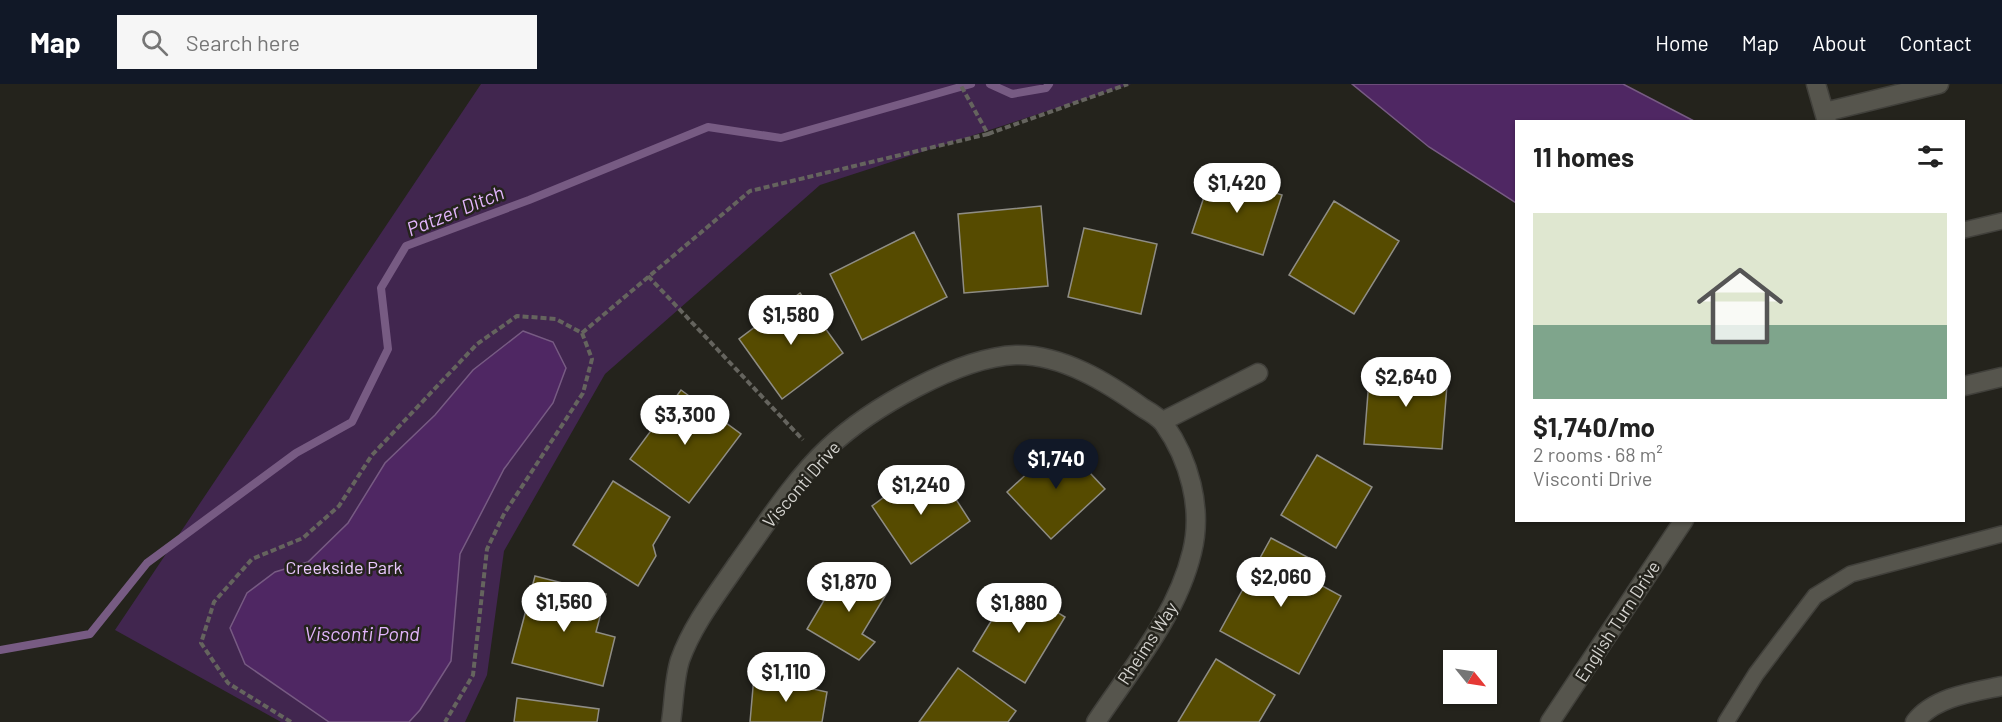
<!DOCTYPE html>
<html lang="en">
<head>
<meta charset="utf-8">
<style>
	body { margin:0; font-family:Barlow,sans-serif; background:#f6f6f6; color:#222; height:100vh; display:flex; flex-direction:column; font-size:22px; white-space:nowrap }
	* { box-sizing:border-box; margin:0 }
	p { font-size:20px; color:#767676 }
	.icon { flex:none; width:33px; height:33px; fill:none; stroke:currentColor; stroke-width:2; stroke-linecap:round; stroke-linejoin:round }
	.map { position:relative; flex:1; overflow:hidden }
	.panel { position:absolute; left:1515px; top:36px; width:450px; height:402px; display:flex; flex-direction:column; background:#fff; border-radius:0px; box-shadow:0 2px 4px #0004 }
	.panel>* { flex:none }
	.needle { width:39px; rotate:120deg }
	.tools { position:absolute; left:1443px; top:566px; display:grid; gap:12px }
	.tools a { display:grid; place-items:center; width:54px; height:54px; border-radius:0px; background:#fff; box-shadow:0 2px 4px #0004; font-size:30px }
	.price { position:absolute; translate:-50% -51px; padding:0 14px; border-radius:21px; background:#fff; color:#222; font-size:20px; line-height:39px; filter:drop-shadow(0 2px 3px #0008) }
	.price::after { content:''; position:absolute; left:50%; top:36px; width:18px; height:14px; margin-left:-9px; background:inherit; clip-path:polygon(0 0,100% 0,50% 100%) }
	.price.active { background:#111827; color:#fff }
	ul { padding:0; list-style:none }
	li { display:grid; align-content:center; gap:12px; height:318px; padding:0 18px }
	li+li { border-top:2px solid #e0e0e0 }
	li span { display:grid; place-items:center; height:186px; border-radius:0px; color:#555 }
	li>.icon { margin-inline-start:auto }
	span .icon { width:108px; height:108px; fill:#fffc; stroke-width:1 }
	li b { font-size:26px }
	h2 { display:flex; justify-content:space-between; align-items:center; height:72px; padding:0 18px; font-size:26px }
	header { display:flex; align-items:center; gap:36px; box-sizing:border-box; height:84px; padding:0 30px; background:#111827; color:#fff }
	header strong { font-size:28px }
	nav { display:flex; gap:33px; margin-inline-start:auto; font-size:21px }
	.search { width:420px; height:54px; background:#f6f6f6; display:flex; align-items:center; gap:15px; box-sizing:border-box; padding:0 21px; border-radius:0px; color:#767676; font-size:22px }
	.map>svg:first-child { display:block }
	.green { fill:#41264f }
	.water { fill:#4f2763; stroke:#775b83; stroke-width:1.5 }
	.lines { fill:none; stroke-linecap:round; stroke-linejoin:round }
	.stream { stroke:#775b83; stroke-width:8 }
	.building { fill:#564b00; stroke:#8f8d85; stroke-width:1.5 }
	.lane-casing { stroke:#41403b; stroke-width:18 }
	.street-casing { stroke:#41403b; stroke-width:21 }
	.path { stroke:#65645e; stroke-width:4; stroke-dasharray:6 3; stroke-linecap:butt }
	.lane { stroke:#56554d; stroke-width:15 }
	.street { stroke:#56554d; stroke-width:18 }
	.labels { text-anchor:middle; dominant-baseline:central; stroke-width:5; stroke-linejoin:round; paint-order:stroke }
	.street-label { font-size:18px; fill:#d4d3cf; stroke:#24231c }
	.park-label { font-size:18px; fill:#eac8fe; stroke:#24231c }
	.water-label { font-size:20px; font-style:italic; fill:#e2b5fc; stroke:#24231c }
</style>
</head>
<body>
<header>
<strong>Map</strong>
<div class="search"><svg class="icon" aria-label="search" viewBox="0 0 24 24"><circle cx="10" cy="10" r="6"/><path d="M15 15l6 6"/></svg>Search here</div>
<nav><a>Home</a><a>Map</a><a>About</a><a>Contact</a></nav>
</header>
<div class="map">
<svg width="2002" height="638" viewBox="0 0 2002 638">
	<rect width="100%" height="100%" fill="#24231c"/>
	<path class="green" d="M 481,0 L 1131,0 L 820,101 L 605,290 L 504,467 L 487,591 L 465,638 L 281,638 L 115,546 Z"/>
	<path class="water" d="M 1352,0 L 1623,0 L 1694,37 L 1516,38 L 1516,119 L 1429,63 Z
		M 523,247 L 553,258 L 566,284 L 553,319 L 504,385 L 460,470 L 451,577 L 420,626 L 409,638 L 329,638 L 245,580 L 230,544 L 247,509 L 275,488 L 308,478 L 348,439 L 385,379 L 435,331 L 473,286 Z"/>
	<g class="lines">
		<path class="stream" d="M 990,0 L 1012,10 L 1046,4 L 1049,0
			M 0,566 L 90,550 L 147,479 L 296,369 L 352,338 L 388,265 L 381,204 L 406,162 L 529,116 L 708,43 L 781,54 L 971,0"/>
	</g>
	<path class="building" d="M 1212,89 L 1282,111 L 1263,171 L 1192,149 Z
		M 1334,117 L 1399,157 L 1354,230 L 1289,191 Z
		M 1041,122 L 1048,202 L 964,209 L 958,130 Z
		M 1084,144 L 1157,160 L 1141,230 L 1068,213 Z
		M 914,148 L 947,213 L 862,256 L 830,190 Z
		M 800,209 L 843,269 L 782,315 L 739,255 Z
		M 1370,283 L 1448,288 L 1442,365 L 1364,360 Z
		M 681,306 L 741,350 L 689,419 L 630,375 Z
		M 1061,358 L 1105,405 L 1051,455 L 1007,408 Z
		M 1317,371 L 1372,403 L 1336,464 L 1281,431 Z
		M 937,386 L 970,437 L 911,480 L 872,422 L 902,400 L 907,406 Z
		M 613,397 L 670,433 L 653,461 L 656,472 L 638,502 L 573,461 Z
		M 1271,454 L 1313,476 L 1304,492 L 1341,512 L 1299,590 L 1220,547 Z
		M 845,481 L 888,507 L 862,550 L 875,558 L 859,576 L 807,545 Z
		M 535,492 L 606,510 L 596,548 L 615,553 L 603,602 L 512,579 Z
		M 1013,501 L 1065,533 L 1025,599 L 973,567 Z
		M 1216,575 L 1275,611 L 1259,638 L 1178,638 Z
		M 958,584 L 1016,627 L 1008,638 L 919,638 Z
		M 754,592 L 827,608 L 822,638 L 750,638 Z
		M 517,614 L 599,625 L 597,638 L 514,638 Z"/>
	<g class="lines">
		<g class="lane-casing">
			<path id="lane" d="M 1964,146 L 2002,137
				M 1726,638 L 1756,590 L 1815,512 L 1851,490 L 2002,450"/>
		</g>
		<g class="street-casing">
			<path id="street" d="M 1816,0 L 1827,38
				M 1825,28 L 1939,0
				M 1964,302 L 2002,293
				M 1163,337 L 1258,289
				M 671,638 C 674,619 674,595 680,576 C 693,540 717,510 738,479 C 766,440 793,397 828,364 C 869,325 959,273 1016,271 C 1062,270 1108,299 1143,324 C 1150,328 1159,333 1164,340 C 1189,375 1203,424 1192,468 C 1177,531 1132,584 1096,638
				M 1550,638 L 1684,436
				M 1915,638 C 1934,613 1973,608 2002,602"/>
		</g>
		<path class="path" d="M 988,50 L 1128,0
			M 648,192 L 803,356
			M 582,249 L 750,107 L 988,50 L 960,0
			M 291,638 L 228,599 L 201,559 L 214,518 L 252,475 L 303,454 L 339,422 L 372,371 L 477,260 L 517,232 L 556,235 L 582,249 L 592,275 L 583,309 L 504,430 L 487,465 L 473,591 L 445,638"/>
		<use href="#lane" class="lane"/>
		<use href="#street" class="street"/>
	</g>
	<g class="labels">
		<g class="street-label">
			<text transform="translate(801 400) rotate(-49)">Visconti Drive</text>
			<text transform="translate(1617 537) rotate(-57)">English Turn Drive</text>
			<text transform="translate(1147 559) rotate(-57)">Rheims Way</text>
		</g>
		<g class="park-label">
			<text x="344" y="483">Creekside Park</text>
		</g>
		<g class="water-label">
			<text transform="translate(455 126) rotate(-22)">Patzer Ditch</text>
			<text x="362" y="549">Visconti Pond</text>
		</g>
	</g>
</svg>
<div class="tools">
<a><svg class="needle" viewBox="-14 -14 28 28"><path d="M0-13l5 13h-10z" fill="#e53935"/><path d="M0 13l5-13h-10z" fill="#767676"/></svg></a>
</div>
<b class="price" style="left:1237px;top:130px">$1,420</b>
<b class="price" style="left:791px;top:262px">$1,580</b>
<b class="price" style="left:1406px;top:324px">$2,640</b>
<b class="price" style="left:685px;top:362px">$3,300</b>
<b class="price active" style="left:1056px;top:406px">$1,740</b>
<b class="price" style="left:921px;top:432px">$1,240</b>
<b class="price" style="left:1281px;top:524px">$2,060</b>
<b class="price" style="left:849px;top:529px">$1,870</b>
<b class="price" style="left:564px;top:549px">$1,560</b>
<b class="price" style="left:1019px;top:550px">$1,880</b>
<b class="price" style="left:786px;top:619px">$1,110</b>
<section class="panel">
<h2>11 homes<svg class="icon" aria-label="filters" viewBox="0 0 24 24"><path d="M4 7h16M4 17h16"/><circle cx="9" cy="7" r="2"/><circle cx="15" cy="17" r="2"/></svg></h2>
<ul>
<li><span style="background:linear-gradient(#dfe7d0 60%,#7fa58c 0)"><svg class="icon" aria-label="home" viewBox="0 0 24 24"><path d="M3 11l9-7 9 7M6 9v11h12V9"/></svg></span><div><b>$1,740/mo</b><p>2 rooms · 68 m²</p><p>Visconti Drive</p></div></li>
</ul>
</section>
</div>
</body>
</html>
